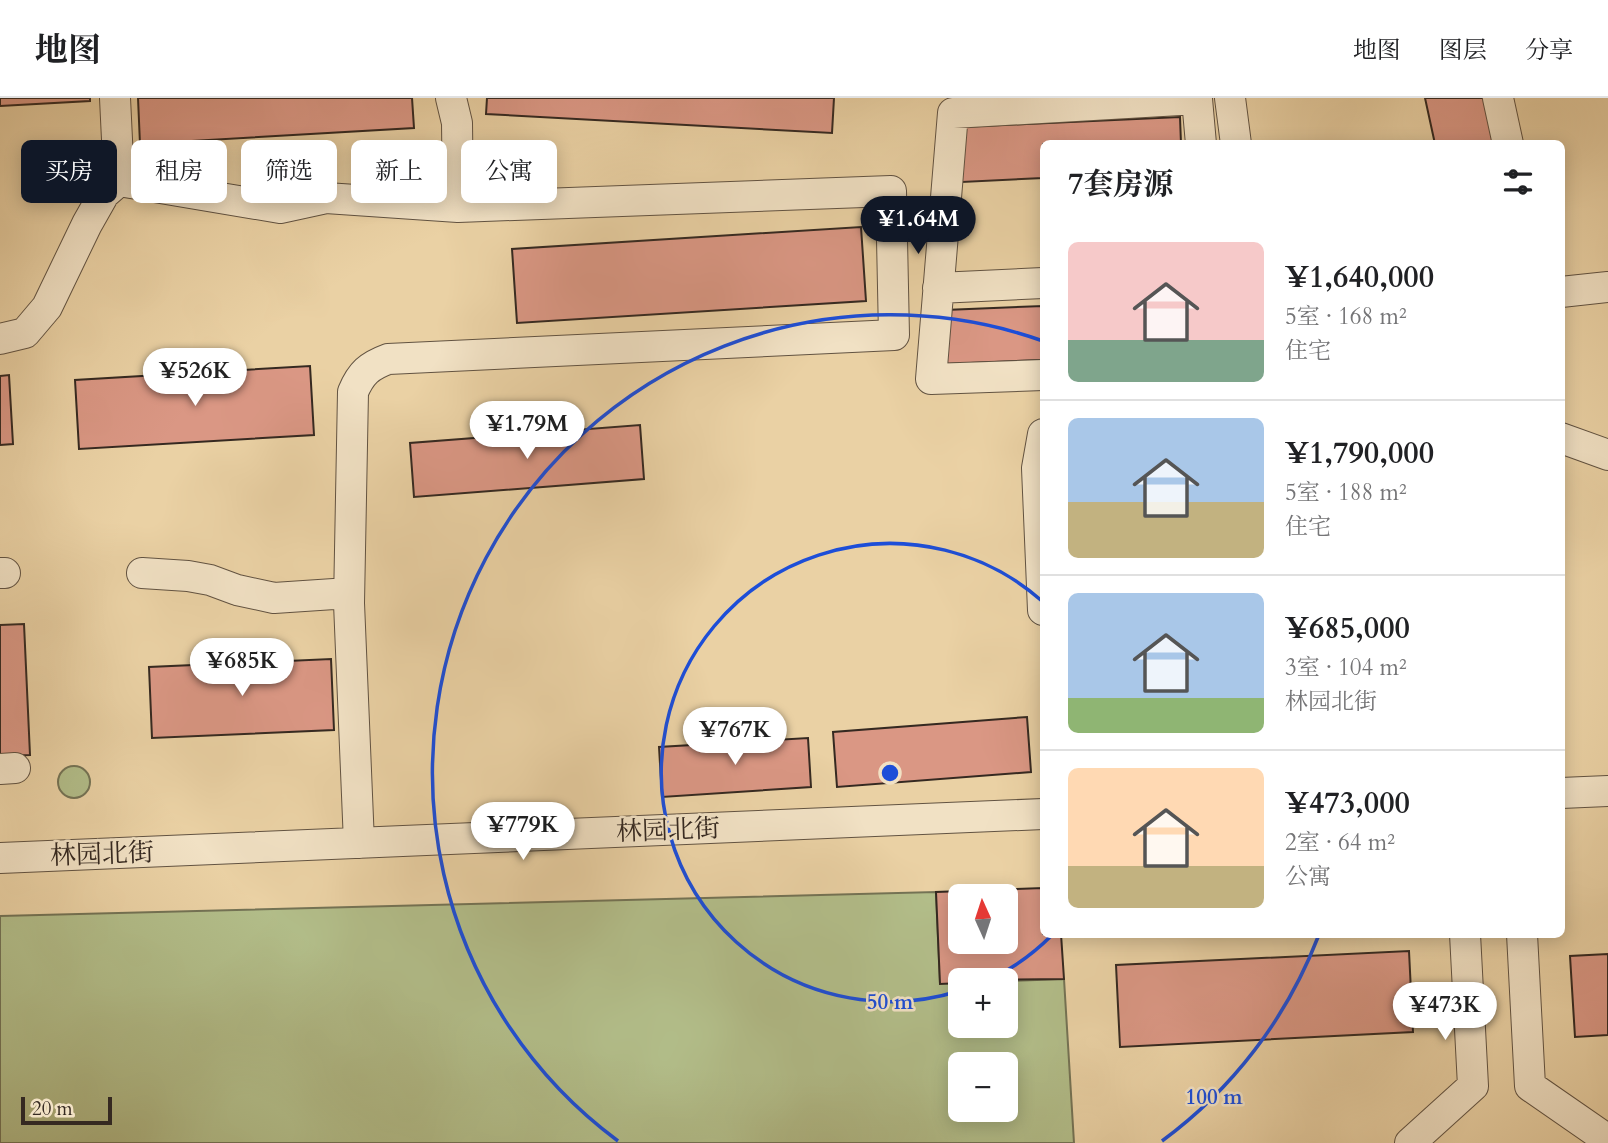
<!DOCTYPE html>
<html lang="zh">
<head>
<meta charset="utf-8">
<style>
	body { margin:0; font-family:Cardo,"Noto Serif SC",serif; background:#f6f6f6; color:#202124; height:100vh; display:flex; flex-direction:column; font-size:26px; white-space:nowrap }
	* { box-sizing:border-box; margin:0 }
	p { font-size:23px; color:#757577 }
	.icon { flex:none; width:38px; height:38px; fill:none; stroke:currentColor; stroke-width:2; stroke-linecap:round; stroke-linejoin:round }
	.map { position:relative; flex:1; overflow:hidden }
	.details { position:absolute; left:1040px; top:42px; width:525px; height:798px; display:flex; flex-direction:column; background:#fff; border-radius:10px; box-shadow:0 4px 18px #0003 }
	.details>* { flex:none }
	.guide { position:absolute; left:21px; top:42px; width:665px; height:63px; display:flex; gap:14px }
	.needle { width:46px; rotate:357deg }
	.fabs { position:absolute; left:948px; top:786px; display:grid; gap:14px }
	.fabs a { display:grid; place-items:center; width:70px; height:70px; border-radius:10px; background:#fff; box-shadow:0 4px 18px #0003; font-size:35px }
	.scale { position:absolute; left:21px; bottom:18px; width:91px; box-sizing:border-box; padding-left:7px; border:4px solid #352921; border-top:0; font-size:19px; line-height:24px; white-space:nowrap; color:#352921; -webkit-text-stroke:5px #f1e1c4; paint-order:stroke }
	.price { position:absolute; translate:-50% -60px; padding:0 16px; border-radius:24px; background:#fff; color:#222; font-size:23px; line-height:46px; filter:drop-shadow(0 2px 4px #0008) }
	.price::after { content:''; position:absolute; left:50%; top:42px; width:21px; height:16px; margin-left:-10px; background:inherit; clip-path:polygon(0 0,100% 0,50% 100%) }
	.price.selected { background:#111827; color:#fff }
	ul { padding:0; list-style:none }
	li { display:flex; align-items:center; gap:21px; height:175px; padding:0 28px }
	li+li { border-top:2px solid #e0e0e0 }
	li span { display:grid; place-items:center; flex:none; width:196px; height:140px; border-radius:10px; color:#555 }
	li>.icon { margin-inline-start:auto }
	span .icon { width:84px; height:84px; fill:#fffc; stroke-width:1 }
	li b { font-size:30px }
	h2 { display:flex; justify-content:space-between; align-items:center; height:84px; padding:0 28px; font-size:30px }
	.pill { padding:0 24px; border-radius:10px; background:#fff; box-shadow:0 4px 18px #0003; font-size:24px; line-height:63px }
	.pill.selected { background:#111827; color:#fff }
	header { display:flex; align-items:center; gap:42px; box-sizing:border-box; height:98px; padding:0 35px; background:#fff; border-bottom:2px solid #e0e0e0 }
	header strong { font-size:33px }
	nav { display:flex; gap:38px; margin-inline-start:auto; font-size:24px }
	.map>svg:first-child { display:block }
	.green { fill:#b2bd89; stroke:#747355; stroke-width:2; fill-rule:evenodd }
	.building { fill:#da9784; stroke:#352921; stroke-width:2; fill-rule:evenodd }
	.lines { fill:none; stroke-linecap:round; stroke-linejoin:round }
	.minor-casing { stroke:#625342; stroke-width:32 }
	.minor { stroke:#f1e1c4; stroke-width:30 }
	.ring { fill:none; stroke:#1d4ed8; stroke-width:3.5 }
	.labels { text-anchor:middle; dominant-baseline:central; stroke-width:5; stroke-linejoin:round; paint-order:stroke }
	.street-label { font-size:26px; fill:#352921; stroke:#f1e1c4 }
	.centre { fill:#1d4ed8; stroke:#f1e1c4; stroke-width:3.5 }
	.ring-label { font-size:21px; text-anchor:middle; font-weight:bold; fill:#1d4ed8; stroke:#f1e1c4; stroke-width:5; stroke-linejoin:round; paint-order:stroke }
</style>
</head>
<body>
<header>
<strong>地图</strong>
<nav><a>地图</a><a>图层</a><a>分享</a></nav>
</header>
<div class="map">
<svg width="1608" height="1045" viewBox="0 0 1608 1045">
	<rect width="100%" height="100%" fill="#ead1a4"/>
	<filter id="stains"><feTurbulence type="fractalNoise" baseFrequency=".00286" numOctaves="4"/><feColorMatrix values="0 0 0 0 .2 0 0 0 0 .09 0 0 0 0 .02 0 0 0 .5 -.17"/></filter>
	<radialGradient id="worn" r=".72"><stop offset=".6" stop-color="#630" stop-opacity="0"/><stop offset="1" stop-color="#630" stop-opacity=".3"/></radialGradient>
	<path class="green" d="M58 684a16 16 0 1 1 32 0a16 16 0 1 1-32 0Z
		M 936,794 L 940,885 L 961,885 L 961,928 L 1006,928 L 1006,883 L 1064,881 L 1074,1045 L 0,1045 L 0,818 ZM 961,966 L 1006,966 L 1006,1012 L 961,1012 Z"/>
	<path class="building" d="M 0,0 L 90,0 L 90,3 L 0,8 Z
		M 138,0 L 412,0 L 414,30 L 140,46 Z
		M 487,0 L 834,0 L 832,35 L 486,16 Z
		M 1425,0 L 1486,0 L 1496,46 L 1435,46 Z
		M 1180,19 L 1181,46 L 1043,46 L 1043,80 L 962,84 L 959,29 Z
		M 861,129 L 866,203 L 517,225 L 512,151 Z
		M 1043,208 L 1043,262 L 947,266 L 945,212 Z
		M 310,268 L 314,337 L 79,351 L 75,282 Z
		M 9,277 L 13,346 L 0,347 L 0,278 Z
		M 640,327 L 644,381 L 414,399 L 410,345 Z
		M 24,526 L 30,657 L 0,658 L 0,527 Z
		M 331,561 L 334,632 L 152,640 L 149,569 Z
		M 1027,619 L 1031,674 L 837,689 L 833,634 Z
		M 808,640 L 811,689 L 662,699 L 659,649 Z
		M 1043,790 L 1043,836 L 1061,836 L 1064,881 L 961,882 L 961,885 L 940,886 L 936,794 ZM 961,798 L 1006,798 L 1006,844 L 961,844 Z
		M 1409,853 L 1413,934 L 1120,949 L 1116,867 Z
		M 1608,856 L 1608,937 L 1575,939 L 1570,858 Z"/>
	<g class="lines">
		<g class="minor-casing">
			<path id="minor" d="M 115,0 L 119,83
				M 451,0 L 457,25 L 458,109
				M 1230,0 L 1236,46
				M 1498,0 L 1508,46
				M 938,190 L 1043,185
				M 1561,194 L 1608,189
				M 0,241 L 25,235 L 47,209 L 87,126 L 104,96 L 119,83 L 280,110 L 326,100 L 458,109 L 891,93 L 894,237 L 388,261 C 369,268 361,275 353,294 L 349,505 L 359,745
				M 1043,277 L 931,281 L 953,15 L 1197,1 L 1201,46
				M 1043,336 L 1037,370 L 1043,512
				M 1561,340 L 1608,357
				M 0,475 L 5,475
				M 142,475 L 188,478 L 210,482 L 237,492 L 274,500 L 349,495
				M 0,671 L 15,670
				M 1561,695 L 1608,693
				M 0,760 L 1043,716
				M 1522,836 L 1530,988 L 1608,1042
				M 1410,1045 L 1473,988 L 1465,836"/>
		</g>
		<use href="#minor" class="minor"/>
	</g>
	<g class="ring">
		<path d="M1052 837A229 229 0 0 1 989 882M959 893A229 229 0 1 1 1042 503"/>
		<path d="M1318 839A458 458 0 0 1 1162 1043M618 1043A458 458 0 0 1 1043 243"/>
	</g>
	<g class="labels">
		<g class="street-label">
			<text transform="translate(668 732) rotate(-2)">林园北街</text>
			<text transform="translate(102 756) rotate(-2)">林园北街</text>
		</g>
	</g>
	<circle cx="890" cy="675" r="10" class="centre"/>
	<g class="ring-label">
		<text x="890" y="911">50 m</text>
		<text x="1214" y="1006">100 m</text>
	</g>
	<rect width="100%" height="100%" filter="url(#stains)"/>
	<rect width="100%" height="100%" fill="url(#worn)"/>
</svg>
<div class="fabs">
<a><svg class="needle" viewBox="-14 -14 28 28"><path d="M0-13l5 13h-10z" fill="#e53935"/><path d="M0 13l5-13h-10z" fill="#757577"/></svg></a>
<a>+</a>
<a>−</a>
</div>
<div class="scale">20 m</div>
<b class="price selected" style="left:918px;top:158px">¥1.64M</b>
<b class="price" style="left:195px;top:310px">¥526K</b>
<b class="price" style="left:527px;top:363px">¥1.79M</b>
<b class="price" style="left:242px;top:600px">¥685K</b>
<b class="price" style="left:735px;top:669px">¥767K</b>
<b class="price" style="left:523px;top:764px">¥779K</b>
<b class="price" style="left:1445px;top:944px">¥473K</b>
<div class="guide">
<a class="pill selected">买房</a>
<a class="pill">租房</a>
<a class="pill">筛选</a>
<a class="pill">新上</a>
<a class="pill">公寓</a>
</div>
<section class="details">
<h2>7套房源<svg class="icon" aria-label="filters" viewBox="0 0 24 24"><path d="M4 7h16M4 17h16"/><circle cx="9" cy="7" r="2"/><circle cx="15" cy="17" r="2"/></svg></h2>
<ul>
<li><span style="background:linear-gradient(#f6c9c9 70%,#7fa58c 0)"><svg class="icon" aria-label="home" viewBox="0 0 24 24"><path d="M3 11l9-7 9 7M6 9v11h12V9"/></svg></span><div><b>¥1,640,000</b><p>5室 · 168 m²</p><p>住宅</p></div></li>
<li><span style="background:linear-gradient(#a9c7e8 60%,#c2b280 0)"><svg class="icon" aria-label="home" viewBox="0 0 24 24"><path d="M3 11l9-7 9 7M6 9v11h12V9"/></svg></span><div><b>¥1,790,000</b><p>5室 · 188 m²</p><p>住宅</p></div></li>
<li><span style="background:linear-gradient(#a9c7e8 75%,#8fb573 0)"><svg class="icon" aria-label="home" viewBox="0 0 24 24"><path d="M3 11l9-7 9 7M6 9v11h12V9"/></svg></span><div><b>¥685,000</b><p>3室 · 104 m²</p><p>林园北街</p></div></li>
<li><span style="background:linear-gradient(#ffd9b3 70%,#c2b280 0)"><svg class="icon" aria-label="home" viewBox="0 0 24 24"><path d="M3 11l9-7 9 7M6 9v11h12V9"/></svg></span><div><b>¥473,000</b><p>2室 · 64 m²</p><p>公寓</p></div></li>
</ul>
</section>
</div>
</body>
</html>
